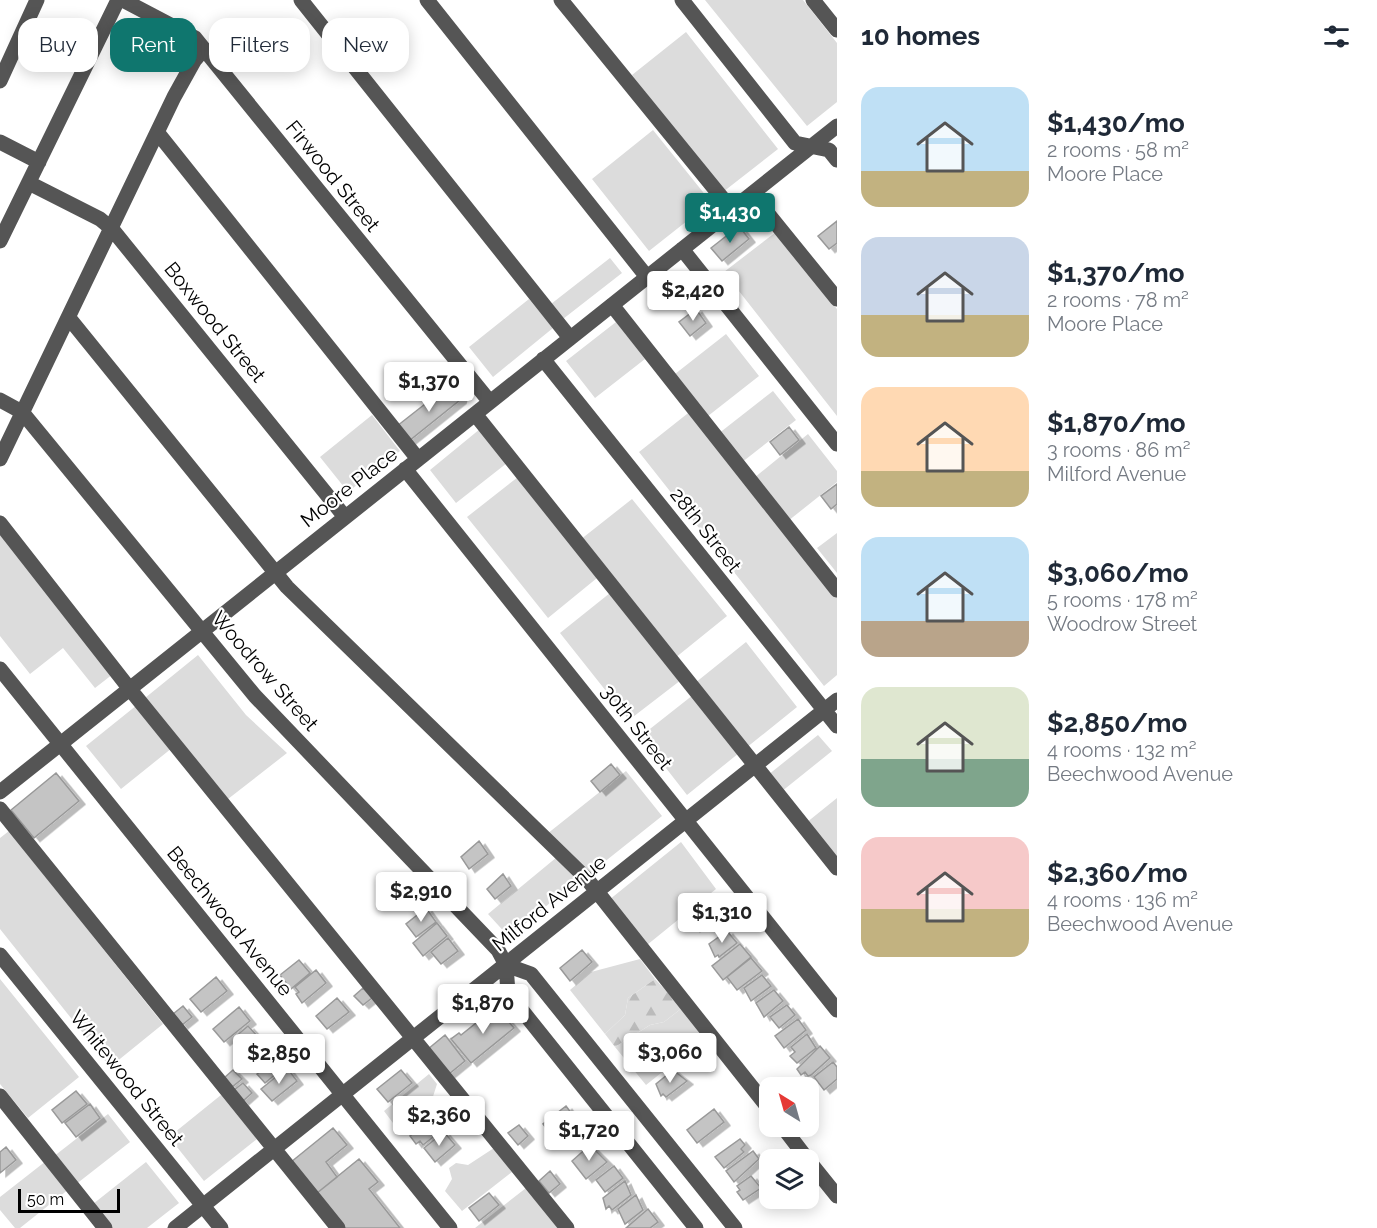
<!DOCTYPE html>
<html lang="en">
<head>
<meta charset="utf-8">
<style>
	body { margin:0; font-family:Raleway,sans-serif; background:#f2f2f3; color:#1f2937; height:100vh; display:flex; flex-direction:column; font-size:22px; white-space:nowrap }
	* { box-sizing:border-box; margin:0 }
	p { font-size:20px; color:#747a83 }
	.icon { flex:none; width:33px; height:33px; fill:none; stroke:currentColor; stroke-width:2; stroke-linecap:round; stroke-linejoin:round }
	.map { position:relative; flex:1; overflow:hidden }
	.side { display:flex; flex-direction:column; background:#fff; width:540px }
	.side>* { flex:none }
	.guide { position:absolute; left:18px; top:18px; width:570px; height:54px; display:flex; gap:12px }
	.needle { width:39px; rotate:323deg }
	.buttons { position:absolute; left:759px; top:1077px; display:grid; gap:12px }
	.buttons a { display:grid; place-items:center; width:60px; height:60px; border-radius:12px; background:#fff; box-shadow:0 3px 15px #0003; font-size:30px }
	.scale { position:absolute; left:18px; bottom:15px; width:102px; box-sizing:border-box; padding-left:6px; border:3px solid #000; border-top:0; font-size:16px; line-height:21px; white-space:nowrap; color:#000; -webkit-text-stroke:4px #fff; paint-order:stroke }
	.price { position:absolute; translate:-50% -51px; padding:0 14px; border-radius:6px; background:#fff; color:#222; font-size:20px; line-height:39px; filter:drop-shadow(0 2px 3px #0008) }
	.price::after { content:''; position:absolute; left:50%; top:36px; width:18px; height:14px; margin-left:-9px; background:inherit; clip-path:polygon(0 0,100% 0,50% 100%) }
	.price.current { background:#0f766e; color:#fff }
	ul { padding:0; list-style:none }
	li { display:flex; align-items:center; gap:18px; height:150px; padding:0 24px }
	li span { display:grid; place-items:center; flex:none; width:168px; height:120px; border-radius:18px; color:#555 }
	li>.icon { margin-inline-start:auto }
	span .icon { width:72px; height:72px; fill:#fffc; stroke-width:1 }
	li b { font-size:26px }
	h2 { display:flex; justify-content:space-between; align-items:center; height:72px; padding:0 24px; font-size:26px }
	.chip { padding:0 21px; border-radius:18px; background:#fff; box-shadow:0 3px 15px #0003; font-size:21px; line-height:54px }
	.chip.current { background:#0f766e; color:#fff }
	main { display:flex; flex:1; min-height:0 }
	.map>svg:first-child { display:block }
	.grass { fill:#dcdcdc }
	.forest { fill:url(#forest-firs) }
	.building { fill:#c4c4c4; stroke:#999; stroke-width:1.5; filter:url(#shadow) }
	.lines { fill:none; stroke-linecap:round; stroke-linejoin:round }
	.minor { stroke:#555; stroke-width:15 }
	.labels { text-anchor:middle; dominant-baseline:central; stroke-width:4.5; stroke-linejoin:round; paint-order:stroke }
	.street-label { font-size:20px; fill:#000; stroke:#fff }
</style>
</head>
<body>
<main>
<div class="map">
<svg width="837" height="1228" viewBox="0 0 837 1228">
	<defs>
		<pattern id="forest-firs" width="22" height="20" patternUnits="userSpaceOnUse" patternTransform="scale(1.5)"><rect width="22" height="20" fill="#dcdcdc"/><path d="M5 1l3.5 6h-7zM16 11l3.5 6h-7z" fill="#bbb"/></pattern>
		<filter id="shadow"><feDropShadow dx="6" dy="3.5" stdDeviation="0" flood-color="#0004"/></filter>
	</defs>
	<rect width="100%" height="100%" fill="#fff"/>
	<path class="grass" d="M 705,0 L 803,0 L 837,43 L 837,102 L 807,126 Z
		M 686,32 L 778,149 L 723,192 L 632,75 Z
		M 653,130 L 711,202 L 649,251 L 592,179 Z
		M 776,232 L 837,309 L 837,416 L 724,272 Z
		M 610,258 L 622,273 L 563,319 L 551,304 Z
		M 529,299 L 553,328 L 493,377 L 469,347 Z
		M 616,322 L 645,359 L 595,398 L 566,361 Z
		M 726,334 L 759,376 L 708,416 L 675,374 Z
		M 773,391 L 796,420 L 741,463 L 718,434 Z
		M 692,410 L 837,593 L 837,675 L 824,686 L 639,452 Z
		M 372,415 L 400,451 L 348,492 L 320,457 Z
		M 480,429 L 507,463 L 456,503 L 430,470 Z
		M 808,434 L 837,471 L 837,482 L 788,521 L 754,478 Z
		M 518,477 L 597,578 L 548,618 L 467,517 Z
		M 632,499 L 727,616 L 675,658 L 580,540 Z
		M 0,532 L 113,674 L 95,688 L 63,648 L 30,674 L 0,636 Z
		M 837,533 L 837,573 L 817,548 Z
		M 610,593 L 681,680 L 629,720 L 560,633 Z
		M 746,642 L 797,707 L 746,748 L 695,683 Z
		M 198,655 L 246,715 L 287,753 L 228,799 L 145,698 Z
		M 693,695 L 739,753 L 687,795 L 641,736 Z
		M 137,705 L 172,748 L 121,789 L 86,746 Z
		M 818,735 L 832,751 L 781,792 L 768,775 Z
		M 626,771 L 662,816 L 588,875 L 547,834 Z
		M 837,798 L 837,862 L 806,823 Z
		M 9,831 L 163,1024 L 110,1067 L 0,929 L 0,838 Z
		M 681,842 L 716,889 L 647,945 L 609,900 Z
		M 557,857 L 580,878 L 509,937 L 488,914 Z
		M 640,959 L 655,979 L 628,998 L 625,1015 L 605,1034 L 570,990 L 591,972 Z
		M 0,979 L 79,1077 L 28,1118 L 0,1084 Z
		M 682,1008 L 705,1038 L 646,1085 L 615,1047 L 650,1025 L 664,1022 Z
		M 429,1074 L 437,1084 L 430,1106 L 399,1131 L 384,1111 Z
		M 221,1095 L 257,1139 L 204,1181 L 169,1137 Z
		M 108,1114 L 130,1142 L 75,1185 L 53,1157 Z
		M 494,1148 L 512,1172 L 462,1211 L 445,1191 L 452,1179 L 449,1168 L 456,1163 L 468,1165 Z
		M 46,1161 L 69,1189 L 20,1228 L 15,1228 L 0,1210 L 0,1197 Z
		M 146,1162 L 179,1203 L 147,1228 L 112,1228 L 93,1204 Z
		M 526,1188 L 558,1228 L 475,1228 Z"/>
	<path class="forest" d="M 655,979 L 682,1008 L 664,1022 L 650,1025 L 615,1047 L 605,1034 L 625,1015 L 628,998 Z"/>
	<path class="building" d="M 837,221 L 837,243 L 829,249 L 818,236 Z
		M 739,226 L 749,239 L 722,261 L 711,248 Z
		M 696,309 L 706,323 L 690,336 L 679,322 Z
		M 453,386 L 461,396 L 460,400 L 409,441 L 397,426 L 443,390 L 445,392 Z
		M 789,427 L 799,440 L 780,455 L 770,442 Z
		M 837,484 L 837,504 L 831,509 L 821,496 Z
		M 611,764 L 620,775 L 600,792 L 591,781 Z
		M 56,773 L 79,801 L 34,838 L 11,810 Z
		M 479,841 L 488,854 L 469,869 L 461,857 Z
		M 503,874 L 511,886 L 495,899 L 487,889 Z
		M 704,902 L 713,913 L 694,928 L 687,914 Z
		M 426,908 L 436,922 L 416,937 L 406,924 Z
		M 437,923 L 447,936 L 423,956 L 413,943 Z
		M 727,931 L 737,943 L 719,957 L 718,955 L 715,957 L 709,944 Z
		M 448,938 L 458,951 L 441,964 L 431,952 Z
		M 740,944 L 751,957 L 723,980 L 712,966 Z
		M 582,950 L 592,962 L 570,981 L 560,968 Z
		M 751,958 L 762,971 L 737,990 L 727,977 Z
		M 299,960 L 310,973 L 291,989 L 280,975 Z
		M 316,970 L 326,983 L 302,1003 L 296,994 L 299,992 L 295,987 Z
		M 762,975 L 771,986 L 751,1001 L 744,988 Z
		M 216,977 L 227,991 L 201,1012 L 190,999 Z
		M 363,988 L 372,998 L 363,1005 L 354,996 Z
		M 774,990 L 783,1001 L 764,1017 L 756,1003 Z
		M 337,998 L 349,1012 L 327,1029 L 316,1016 Z
		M 787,1005 L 795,1015 L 779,1028 L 770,1017 Z
		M 183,1006 L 192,1017 L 182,1025 L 173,1014 Z
		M 239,1007 L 250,1021 L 224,1042 L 213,1029 Z
		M 496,1007 L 514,1028 L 471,1063 L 451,1039 L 459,1033 L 461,1035 Z
		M 798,1019 L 806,1030 L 784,1048 L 775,1036 Z
		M 248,1026 L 259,1038 L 245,1049 L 235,1037 Z
		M 807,1034 L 816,1048 L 797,1063 L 790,1056 L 795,1052 L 791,1047 Z
		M 445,1035 L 465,1061 L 449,1074 L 428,1049 Z
		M 265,1038 L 275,1050 L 256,1066 L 251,1060 L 246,1063 L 241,1057 Z
		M 820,1046 L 830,1058 L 811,1075 L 808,1076 L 805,1072 L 801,1075 L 797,1069 Z
		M 273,1054 L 284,1067 L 265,1083 L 257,1074 L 261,1071 L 258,1067 Z
		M 833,1062 L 837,1067 L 837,1079 L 824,1090 L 814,1077 Z
		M 287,1068 L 297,1081 L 272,1101 L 261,1089 Z
		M 233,1070 L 242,1079 L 232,1087 L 224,1078 Z
		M 401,1070 L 412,1083 L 388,1102 L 377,1089 Z
		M 673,1070 L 687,1081 L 666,1097 L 663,1094 L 661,1096 L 656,1084 Z
		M 243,1083 L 252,1093 L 243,1101 L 234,1090 Z
		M 76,1091 L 87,1104 L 62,1123 L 52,1110 Z
		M 90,1104 L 100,1118 L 76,1137 L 65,1123 Z
		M 566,1106 L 575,1118 L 552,1136 L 543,1124 Z
		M 714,1109 L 724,1122 L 697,1143 L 687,1130 Z
		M 437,1114 L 447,1126 L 423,1145 L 420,1141 L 416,1144 L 410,1136 Z
		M 519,1125 L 528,1136 L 518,1145 L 508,1133 Z
		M 333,1128 L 347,1145 L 326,1162 L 337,1177 L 317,1193 L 291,1162 Z
		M 444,1132 L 455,1145 L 435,1162 L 424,1148 Z
		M 740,1139 L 745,1145 L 741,1149 L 744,1152 L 724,1168 L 715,1157 Z
		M 590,1145 L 607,1162 L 586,1179 L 572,1161 Z
		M 6,1147 L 16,1160 L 0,1173 L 0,1152 Z
		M 753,1151 L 759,1159 L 734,1182 L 726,1171 Z
		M 359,1159 L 378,1182 L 369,1189 L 400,1228 L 345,1228 L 317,1193 Z
		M 614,1166 L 623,1178 L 605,1192 L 596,1180 Z
		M 550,1171 L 560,1184 L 549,1193 L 539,1181 Z
		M 751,1176 L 761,1188 L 743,1200 L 737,1192 L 740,1190 L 737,1186 Z
		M 625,1181 L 631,1195 L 612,1210 L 609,1206 L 606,1209 L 603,1198 Z
		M 489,1193 L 499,1205 L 479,1221 L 469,1208 Z
		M 636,1195 L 643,1210 L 625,1224 L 618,1209 Z
		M 648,1209 L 658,1222 L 650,1228 L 626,1228 Z"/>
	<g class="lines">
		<path class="minor" d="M 123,0 L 195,38 L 490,402
			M 301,0 L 570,338
			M 427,0 L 647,277
			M 561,0 L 732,210
			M 682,0 L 795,143 L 829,150 L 837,160
			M 813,0 L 837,30
			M 0,81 L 37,0
			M 157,132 L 418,459
			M 0,142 L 39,162
			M 29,183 L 100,219 L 112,229 L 345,517
			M 752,194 L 837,299
			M 0,241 L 118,0
			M 682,249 L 837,444
			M 612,305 L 837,590
			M 69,318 L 287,587 L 587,879 L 770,1110
			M 543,359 L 837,726
			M 0,400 L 22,412 L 255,696 L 498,950 L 506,965 L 508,993 L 696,1228
			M 475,414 L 837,868
			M 0,459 L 174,97 L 194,61 L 204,49
			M 405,469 L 837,1010
			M 0,523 L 129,688 L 567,1228
			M 0,669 L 450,1228
			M 0,792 L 837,126
			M 0,809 L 338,1228
			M 0,955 L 221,1228
			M 506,965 L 531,974 L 735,1228
			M 0,1096 L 105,1228
			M 782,1126 L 808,1160
			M 808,1160 L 837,1196
			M 175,1228 L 837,700"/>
	</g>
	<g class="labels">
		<g class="street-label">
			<text transform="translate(333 176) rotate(51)">Firwood Street</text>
			<text transform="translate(215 322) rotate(51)">Boxwood Street</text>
			<text transform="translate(349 487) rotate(-38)">Moore Place</text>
			<text transform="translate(706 530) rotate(52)">28th Street</text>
			<text transform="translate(265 671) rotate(49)">Woodrow Street</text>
			<text transform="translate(637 727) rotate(52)">30th Street</text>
			<text transform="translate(549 903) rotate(-39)">Milford Avenue</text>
			<text transform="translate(230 921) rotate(51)">Beechwood Avenue</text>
			<text transform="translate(127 1078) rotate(51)">Whitewood Street</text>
		</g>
	</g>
</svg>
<div class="buttons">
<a><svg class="needle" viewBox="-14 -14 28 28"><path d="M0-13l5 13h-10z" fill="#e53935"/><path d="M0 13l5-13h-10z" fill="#747a83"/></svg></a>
<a><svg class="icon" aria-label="layers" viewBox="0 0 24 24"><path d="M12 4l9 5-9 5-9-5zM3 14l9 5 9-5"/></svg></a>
</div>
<div class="scale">50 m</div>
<b class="price current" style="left:730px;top:244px">$1,430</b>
<b class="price" style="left:693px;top:322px">$2,420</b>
<b class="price" style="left:429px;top:413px">$1,370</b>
<b class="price" style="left:421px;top:923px">$2,910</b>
<b class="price" style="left:722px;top:944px">$1,310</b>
<b class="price" style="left:483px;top:1035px">$1,870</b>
<b class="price" style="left:670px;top:1084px">$3,060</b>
<b class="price" style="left:279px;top:1085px">$2,850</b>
<b class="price" style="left:439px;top:1147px">$2,360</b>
<b class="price" style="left:589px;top:1162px">$1,720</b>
<div class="guide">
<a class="chip">Buy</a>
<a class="chip current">Rent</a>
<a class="chip">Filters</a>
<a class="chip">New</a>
</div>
</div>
<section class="side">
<h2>10 homes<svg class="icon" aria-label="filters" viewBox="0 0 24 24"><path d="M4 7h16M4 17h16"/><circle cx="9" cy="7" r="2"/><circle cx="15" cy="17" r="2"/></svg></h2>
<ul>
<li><span style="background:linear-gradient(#bfe0f5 70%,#c2b280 0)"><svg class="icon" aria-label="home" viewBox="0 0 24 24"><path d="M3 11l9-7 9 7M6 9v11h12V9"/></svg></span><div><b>$1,430/mo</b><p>2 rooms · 58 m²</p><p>Moore Place</p></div></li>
<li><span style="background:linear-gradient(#c9d6e8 65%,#c2b280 0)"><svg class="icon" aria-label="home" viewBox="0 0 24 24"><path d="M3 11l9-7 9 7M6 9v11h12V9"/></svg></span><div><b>$1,370/mo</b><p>2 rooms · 78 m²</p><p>Moore Place</p></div></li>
<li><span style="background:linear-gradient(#ffd9b3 70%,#c2b280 0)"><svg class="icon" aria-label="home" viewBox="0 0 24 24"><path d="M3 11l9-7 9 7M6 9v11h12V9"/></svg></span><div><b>$1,870/mo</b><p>3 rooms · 86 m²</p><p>Milford Avenue</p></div></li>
<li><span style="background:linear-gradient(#bfe0f5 70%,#b9a48a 0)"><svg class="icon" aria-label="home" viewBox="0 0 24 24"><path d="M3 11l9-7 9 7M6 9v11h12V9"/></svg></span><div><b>$3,060/mo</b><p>5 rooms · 178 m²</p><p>Woodrow Street</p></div></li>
<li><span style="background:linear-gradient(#dfe7d0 60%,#7fa58c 0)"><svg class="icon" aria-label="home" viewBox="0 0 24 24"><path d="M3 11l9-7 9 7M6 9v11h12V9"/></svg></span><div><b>$2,850/mo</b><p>4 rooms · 132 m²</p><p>Beechwood Avenue</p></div></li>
<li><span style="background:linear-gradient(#f6c9c9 60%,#c2b280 0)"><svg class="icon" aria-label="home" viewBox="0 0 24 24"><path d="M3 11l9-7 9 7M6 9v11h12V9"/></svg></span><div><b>$2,360/mo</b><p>4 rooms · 136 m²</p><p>Beechwood Avenue</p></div></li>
</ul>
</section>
</main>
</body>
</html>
